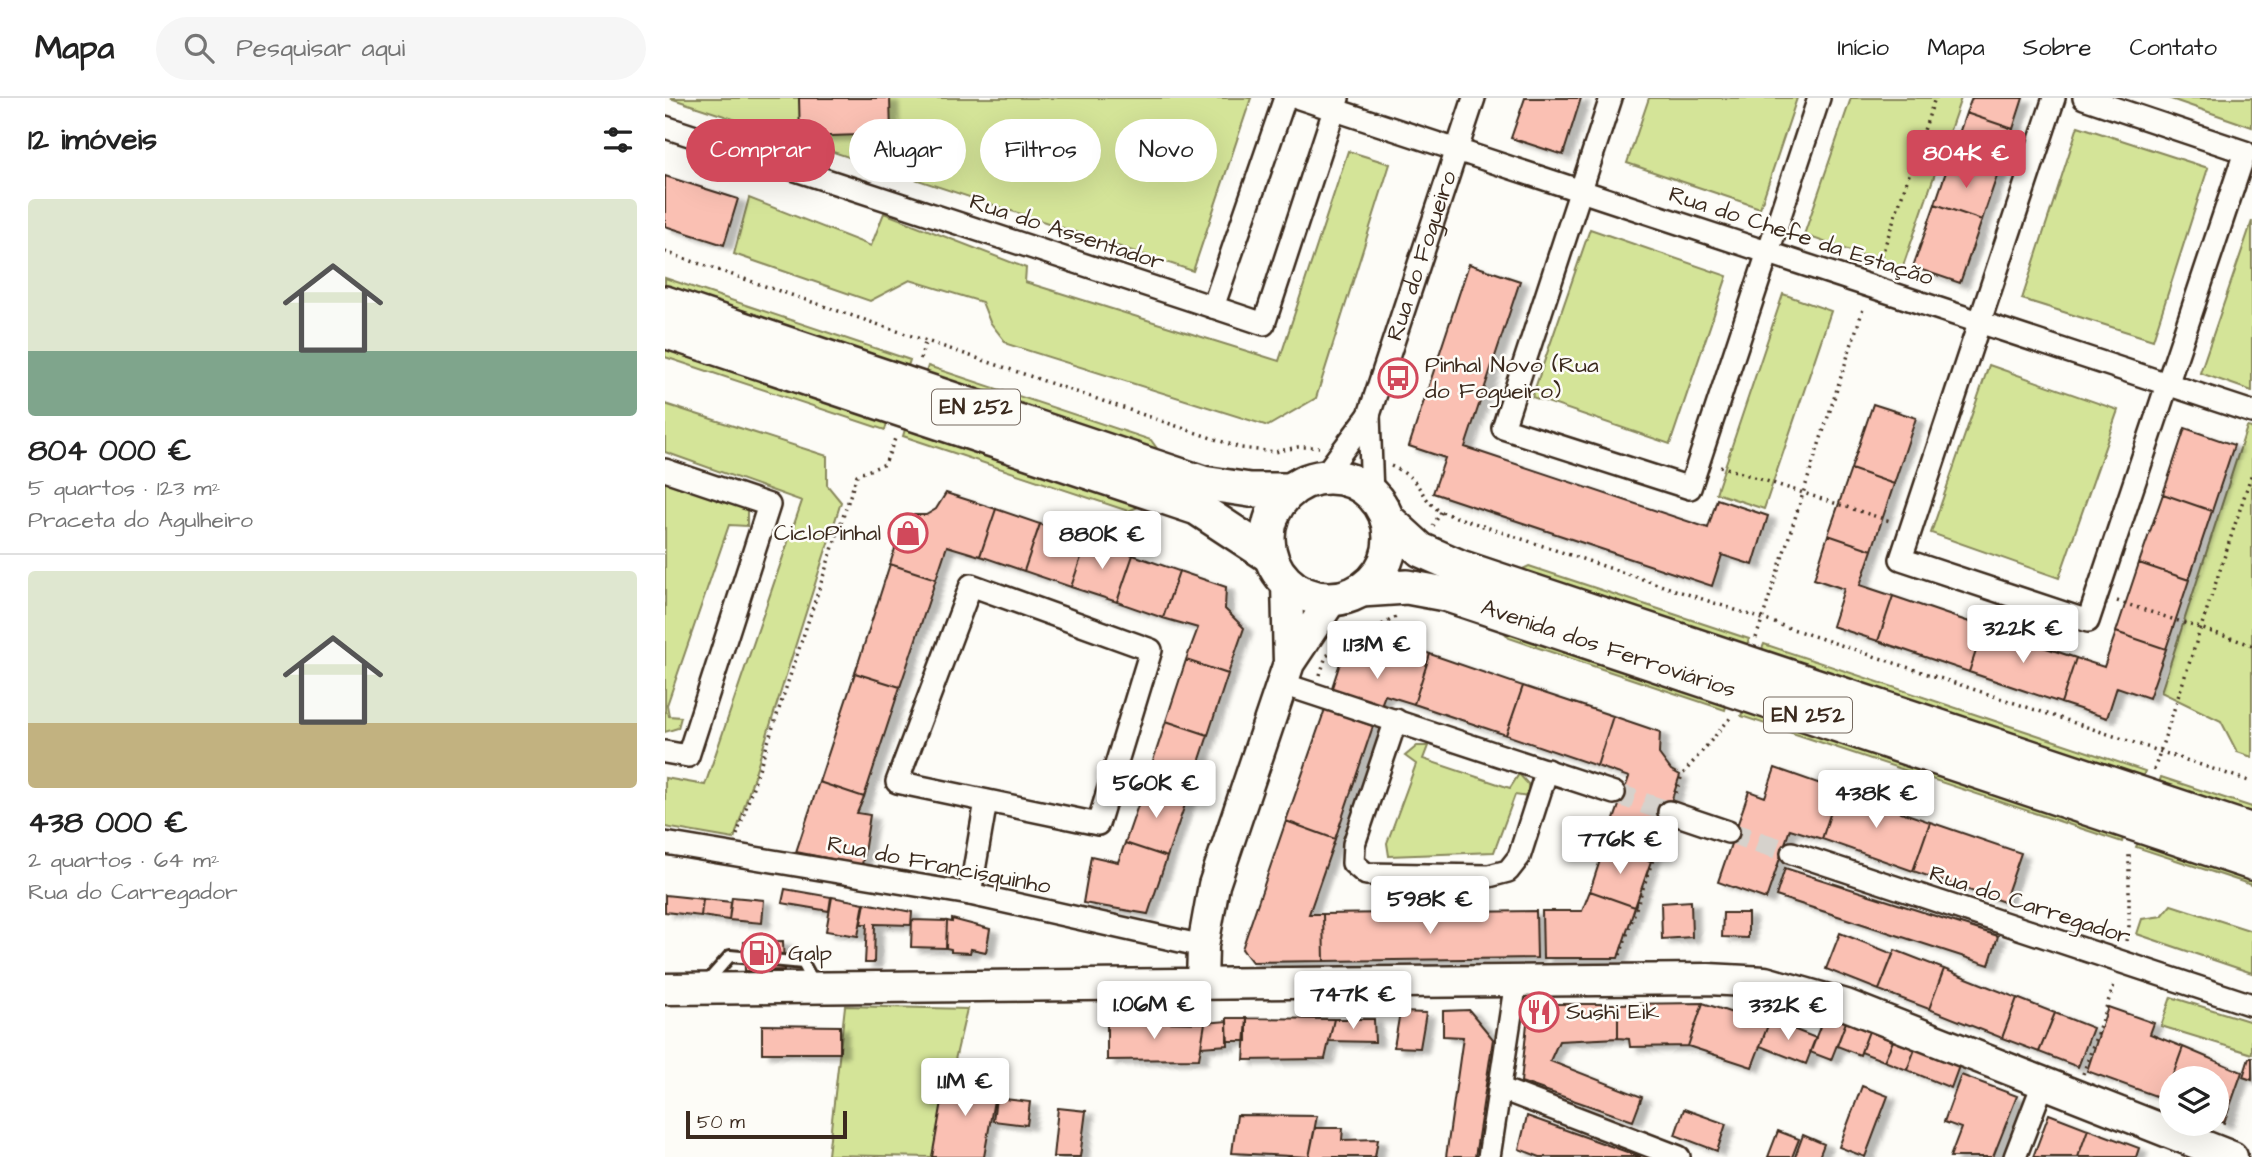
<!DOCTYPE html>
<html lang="pt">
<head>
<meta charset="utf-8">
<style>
	body { margin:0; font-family:"Architects Daughter",sans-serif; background:#f6f6f6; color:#222; height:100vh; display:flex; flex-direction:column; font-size:26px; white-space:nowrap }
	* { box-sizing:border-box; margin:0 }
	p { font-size:23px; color:#767676 }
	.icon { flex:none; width:38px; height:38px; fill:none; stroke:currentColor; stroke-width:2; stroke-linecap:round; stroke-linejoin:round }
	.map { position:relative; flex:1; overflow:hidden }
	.drawer { display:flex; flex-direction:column; background:#fff; width:665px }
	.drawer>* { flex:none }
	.banner { position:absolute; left:21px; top:21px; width:665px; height:63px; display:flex; gap:14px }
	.tools { position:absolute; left:1494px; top:968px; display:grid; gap:14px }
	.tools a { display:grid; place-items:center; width:70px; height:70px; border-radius:50%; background:#fff; box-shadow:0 7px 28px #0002; font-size:35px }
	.scale { position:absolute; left:21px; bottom:18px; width:161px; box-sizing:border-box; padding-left:7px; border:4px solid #3b2a1e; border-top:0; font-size:19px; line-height:24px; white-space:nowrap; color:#3b2a1e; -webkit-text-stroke:5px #fdfcf7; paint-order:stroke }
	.price { position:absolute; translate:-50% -60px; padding:0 16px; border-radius:7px; background:#fff; color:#222; font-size:23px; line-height:46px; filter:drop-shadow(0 2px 4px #0008) }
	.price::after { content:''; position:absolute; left:50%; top:42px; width:21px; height:16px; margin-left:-10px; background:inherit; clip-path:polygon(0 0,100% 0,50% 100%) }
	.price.on { background:#d1495b; color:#fff }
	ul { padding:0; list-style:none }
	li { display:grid; align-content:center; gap:14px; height:371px; padding:0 28px }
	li+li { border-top:2px solid #e0e0e0 }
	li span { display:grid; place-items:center; height:217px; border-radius:7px; color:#555 }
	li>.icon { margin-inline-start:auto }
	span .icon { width:126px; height:126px; fill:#fffc; stroke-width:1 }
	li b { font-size:30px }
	h2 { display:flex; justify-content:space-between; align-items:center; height:84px; padding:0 28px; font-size:30px }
	.chip { padding:0 24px; border-radius:32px; background:#fff; box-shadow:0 7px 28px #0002; font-size:24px; line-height:63px }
	.chip.on { background:#d1495b; color:#fff }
	header { display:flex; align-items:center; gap:42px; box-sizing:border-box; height:98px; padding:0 35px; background:#fff; border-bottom:2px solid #e0e0e0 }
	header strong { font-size:33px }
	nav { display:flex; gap:38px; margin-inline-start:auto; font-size:24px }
	.search { width:490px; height:63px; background:#f6f6f6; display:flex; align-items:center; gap:18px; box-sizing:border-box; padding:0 24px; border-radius:38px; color:#767676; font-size:26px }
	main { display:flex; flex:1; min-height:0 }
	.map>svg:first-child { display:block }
	.green { fill:#d4e498; stroke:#88875b; stroke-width:2 }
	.building { fill:#fac0b3; stroke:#3b2a1e; stroke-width:2; filter:url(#shadow) }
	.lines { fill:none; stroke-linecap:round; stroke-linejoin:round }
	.street-tunnel { stroke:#d6d2cc; stroke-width:21; stroke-dasharray:21 10; stroke-linecap:butt }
	.lane-casing { stroke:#3b2a1e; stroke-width:16 }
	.street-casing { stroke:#3b2a1e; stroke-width:26 }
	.secondary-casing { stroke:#3b2a1e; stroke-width:35 }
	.primary-casing { stroke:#3b2a1e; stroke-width:38 }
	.path { stroke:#3b2a1e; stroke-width:3.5; stroke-dasharray:2 5; stroke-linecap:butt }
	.lane { stroke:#fdfcf7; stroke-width:10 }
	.street { stroke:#fdfcf7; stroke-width:21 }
	.secondary { stroke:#fdfcf7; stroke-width:30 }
	.primary { stroke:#fdfcf7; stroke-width:33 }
	.labels { text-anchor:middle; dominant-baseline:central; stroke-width:5; stroke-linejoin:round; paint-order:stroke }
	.shield { fill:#fdfcf7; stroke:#75695f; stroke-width:2 }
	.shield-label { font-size:21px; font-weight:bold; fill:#3b2a1e }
	.street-label { font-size:23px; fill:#3b2a1e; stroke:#fdfcf7 }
	.poi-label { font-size:23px; fill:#3b2a1e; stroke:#fdfcf7; text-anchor:start }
</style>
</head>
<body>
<header>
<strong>Mapa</strong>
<div class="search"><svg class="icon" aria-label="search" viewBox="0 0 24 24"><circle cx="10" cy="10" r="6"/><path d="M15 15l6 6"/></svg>Pesquisar aqui</div>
<nav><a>Início</a><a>Mapa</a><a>Sobre</a><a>Contato</a></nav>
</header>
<main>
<section class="drawer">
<h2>12 imóveis<svg class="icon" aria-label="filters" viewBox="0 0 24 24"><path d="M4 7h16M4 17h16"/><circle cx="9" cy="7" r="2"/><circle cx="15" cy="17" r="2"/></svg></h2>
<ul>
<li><span style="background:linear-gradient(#dfe7d0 70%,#7fa58c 0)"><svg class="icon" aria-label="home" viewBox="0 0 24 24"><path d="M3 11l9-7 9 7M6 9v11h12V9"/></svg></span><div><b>804 000 €</b><p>5 quartos · 123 m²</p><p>Praceta do Agulheiro</p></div></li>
<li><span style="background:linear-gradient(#dfe7d0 70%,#c2b280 0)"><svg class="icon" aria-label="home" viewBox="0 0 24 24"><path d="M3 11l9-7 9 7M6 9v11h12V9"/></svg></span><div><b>438 000 €</b><p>2 quartos · 64 m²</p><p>Rua do Carregador</p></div></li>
</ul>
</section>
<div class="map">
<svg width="1587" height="1059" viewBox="0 0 1587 1059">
	<defs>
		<filter id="shadow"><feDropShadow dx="8" dy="4.5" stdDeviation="2" flood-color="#0004"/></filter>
	</defs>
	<rect width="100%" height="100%" fill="#fdfcf7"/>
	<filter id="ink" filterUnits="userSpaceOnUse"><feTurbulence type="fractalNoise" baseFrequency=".0143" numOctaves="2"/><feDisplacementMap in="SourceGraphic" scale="14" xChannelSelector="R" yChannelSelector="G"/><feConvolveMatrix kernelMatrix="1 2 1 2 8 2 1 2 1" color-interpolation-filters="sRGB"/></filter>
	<g filter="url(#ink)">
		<path class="green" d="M 5,0 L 586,0 L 528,173 Z
			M 984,0 L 1132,0 L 1095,110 L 962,65 Z
			M 1186,0 L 1296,0 L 1237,171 L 1139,137 Z
			M 1503,0 L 1587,0 L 1587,29 Z
			M 1413,28 L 1543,70 L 1488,242 L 1357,201 Z
			M 683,53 L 725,66 L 651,300 L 603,328 L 342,246 L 325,224 L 317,204 L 245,182 L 205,203 L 69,156 L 84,100 L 206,148 L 219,115 L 361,170 L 360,184 L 614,263 Z
			M 1587,123 L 1587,293 L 1535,275 Z
			M 925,131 L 1062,178 L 1005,346 L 867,299 Z
			M 0,180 L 245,262 L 242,271 L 0,191 Z
			M 1118,196 L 1166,213 L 1099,411 L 1051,395 Z
			M 0,248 L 223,322 L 220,332 L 0,259 Z
			M 1324,267 L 1453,312 L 1394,480 L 1266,435 Z
			M 263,268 L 486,342 L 496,356 L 260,277 Z
			M 0,306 L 162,358 L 162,387 L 176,404 L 69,741 L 0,729 L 0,680 L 40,687 L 137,403 L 0,354 Z
			M 241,328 L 479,407 L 463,413 L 238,338 Z
			M 1582,329 L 1587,330 L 1587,659 L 1572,654 L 1556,623 L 1496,594 Z
			M 0,382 L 82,409 L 82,428 L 64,427 L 2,607 L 4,618 L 16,619 L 13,630 L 0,634 Z
			M 864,468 L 1084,541 L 1081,551 L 851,474 Z
			M 831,525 L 1063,602 L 1060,612 L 844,540 Z
			M 1099,546 L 1480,673 L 1476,683 L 1095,556 Z
			M 1080,608 L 1460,734 L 1457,744 L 1076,618 Z
			M 752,648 L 763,648 L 758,661 L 845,690 L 854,676 L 863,686 L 864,699 L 850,697 L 829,754 L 724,758 L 722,745 L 751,666 L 740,658 Z
			M 1496,679 L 1587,709 L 1587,719 L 1493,688 Z
			M 1475,740 L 1587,777 L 1587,787 L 1471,749 Z
			M 1506,807 L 1587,833 L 1587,875 L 1472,836 L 1477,821 L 1497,818 Z
			M 1506,899 L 1587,924 L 1587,956 L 1496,928 Z
			M 180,908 L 302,911 L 267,1059 L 163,1057 Z"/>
		<path class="building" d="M 134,0 L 225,0 L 226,36 L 135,39 Z
			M 860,0 L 916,0 L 898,57 L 846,40 Z
			M 1307,0 L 1358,0 L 1348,31 L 1301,15 Z
			M 1301,15 L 1348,31 L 1332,78 L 1285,62 Z
			M 1285,62 L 1332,78 L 1317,122 L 1270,106 Z
			M 0,78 L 73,101 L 59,147 L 0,128 Z
			M 1270,106 L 1317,122 L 1295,185 L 1248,169 Z
			M 804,166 L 855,183 L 800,349 L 1043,430 L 1052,401 L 1103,418 L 1088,467 L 1057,457 L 1047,488 L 768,395 L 780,360 L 744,348 Z
			M 1208,306 L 1251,320 L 1229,386 L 1186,371 Z
			M 1520,330 L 1569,347 L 1547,413 L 1498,396 Z
			M 1186,371 L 1229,386 L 1207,452 L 1163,437 Z
			M 281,395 L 331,411 L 315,458 L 282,448 L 271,481 L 225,466 L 241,417 L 261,417 L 271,411 Z
			M 1498,396 L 1547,413 L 1524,482 L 1474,465 Z
			M 331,411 L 375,426 L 359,473 L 315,458 Z
			M 375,426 L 422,442 L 406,489 L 359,473 Z
			M 1163,437 L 1207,452 L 1195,487 L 1228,498 L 1213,543 L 1167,528 L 1179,491 L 1149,481 Z
			M 422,442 L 468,457 L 452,504 L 406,489 Z
			M 468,457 L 514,473 L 498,520 L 452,504 Z
			M 1474,465 L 1524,482 L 1501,551 L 1451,534 Z
			M 225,466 L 271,481 L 235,589 L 190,575 Z
			M 514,473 L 561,489 L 560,511 L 579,530 L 563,576 L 521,562 L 533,530 L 498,520 Z
			M 1228,498 L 1319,529 L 1304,574 L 1213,543 Z
			M 1319,529 L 1411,560 L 1396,605 L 1304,574 Z
			M 1451,534 L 1501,551 L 1484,600 L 1452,589 L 1442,620 L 1396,605 L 1411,560 L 1439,569 Z
			M 715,539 L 765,556 L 749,606 L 720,597 L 708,628 L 660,611 L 676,562 L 684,564 L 701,561 L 713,547 Z
			M 765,556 L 858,588 L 841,637 L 749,606 Z
			M 521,562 L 563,576 L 543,637 L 501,623 Z
			M 190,575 L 235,589 L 199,699 L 154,684 Z
			M 858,588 L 948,618 L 932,668 L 841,637 Z
			M 660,611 L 708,628 L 670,741 L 621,723 Z
			M 948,618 L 995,634 L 994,656 L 1006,672 L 1015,677 L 986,763 L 940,747 L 964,679 L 932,668 Z
			M 501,623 L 543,637 L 523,698 L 481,684 Z
			M 1110,670 L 1173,692 L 1157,741 L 1125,731 L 1101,801 L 1053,784 L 1084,693 L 1100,699 Z
			M 154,684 L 199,699 L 192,715 L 205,717 L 197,767 L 131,754 Z
			M 481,684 L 523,698 L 502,759 L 460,745 Z
			M 1173,692 L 1265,724 L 1248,773 L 1157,741 Z
			M 621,723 L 670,741 L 644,816 L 658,816 L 659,863 L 587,864 L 577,851 Z
			M 1265,724 L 1356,755 L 1339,804 L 1248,773 Z
			M 460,745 L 502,759 L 483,816 L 418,805 L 426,758 L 453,764 Z
			M 940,747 L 986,763 L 970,809 L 925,793 Z
			M 1120,770 L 1333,838 L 1324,867 L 1111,798 Z
			M 120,791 L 166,799 L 164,813 L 117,805 Z
			M 925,793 L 970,809 L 953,860 L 878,860 L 877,813 L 917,813 Z
			M 0,797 L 38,801 L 36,818 L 0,814 Z
			M 67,799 L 99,802 L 97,825 L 64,822 Z
			M 167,799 L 199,805 L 193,838 L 161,833 Z
			M 38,801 L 66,804 L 64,822 L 36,818 Z
			M 1026,803 L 1027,839 L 997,841 L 996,805 Z
			M 200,805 L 247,814 L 246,827 L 210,826 L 209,865 L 200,865 L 202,826 L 196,826 Z
			M 871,813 L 872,860 L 659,863 L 658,816 Z
			M 1058,815 L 1083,815 L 1083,840 L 1057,839 Z
			M 287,821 L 325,831 L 321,854 L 306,851 L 305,855 L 286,854 L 286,851 L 281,850 L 282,823 L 287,824 Z
			M 247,822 L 282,823 L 281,850 L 246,849 Z
			M 1175,835 L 1228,856 L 1214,892 L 1161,871 Z
			M 118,843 L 119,872 L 80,873 L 79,844 Z
			M 1230,852 L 1279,871 L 1264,911 L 1214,892 Z
			M 1279,871 L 1352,900 L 1337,940 L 1264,911 Z
			M 1352,900 L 1390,915 L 1374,954 L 1337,940 Z
			M 1038,905 L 1023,948 L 965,949 L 964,941 L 953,940 L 953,906 Z
			M 1038,905 L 1103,927 L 1087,969 L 1023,948 Z
			M 864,906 L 953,906 L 953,940 L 894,943 L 885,963 L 977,999 L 968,1023 L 856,984 Z
			M 1443,909 L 1489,925 L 1485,936 L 1518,949 L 1499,1001 L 1422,973 Z
			M 804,912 L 828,941 L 810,1059 L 781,1059 L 798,939 L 778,938 L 778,913 Z
			M 735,914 L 761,915 L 755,950 L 729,949 Z
			M 1390,915 L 1428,930 L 1413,969 L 1374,954 Z
			M 1160,916 L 1181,924 L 1166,962 L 1145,954 Z
			M 562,920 L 582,920 L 582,943 L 562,943 Z
			M 582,920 L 669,921 L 660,961 L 579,962 Z
			M 669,921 L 709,921 L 710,944 L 664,943 Z
			M 1105,922 L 1151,940 L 1141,966 L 1095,948 Z
			M 442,923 L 540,925 L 534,961 L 442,962 Z
			M 562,923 L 563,947 L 536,949 L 540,925 Z
			M 1181,924 L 1204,933 L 1195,957 L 1172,948 Z
			M 97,927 L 175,928 L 175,955 L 97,955 Z
			M 1204,933 L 1228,943 L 1219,963 L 1196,954 Z
			M 1228,943 L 1250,951 L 1242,972 L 1219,963 Z
			M 1518,949 L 1577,974 L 1559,1025 L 1552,1022 L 1552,980 L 1507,980 Z
			M 1250,951 L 1294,968 L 1286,990 L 1242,972 Z
			M 1584,960 L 1587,960 L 1587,982 L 1578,979 Z
			M 282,976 L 332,985 L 319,1059 L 267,1059 Z
			M 1296,977 L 1352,998 L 1328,1059 L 1285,1059 L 1296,1030 L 1279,1024 Z
			M 1507,980 L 1507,1004 L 1499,1001 Z
			M 1197,988 L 1223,998 L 1200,1059 L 1174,1049 Z
			M 331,1000 L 365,1004 L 362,1027 L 328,1023 Z
			M 393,1010 L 421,1013 L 415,1059 L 388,1059 Z
			M 1019,1011 L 1061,1026 L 1052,1053 L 1010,1037 Z
			M 1384,1016 L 1423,1031 L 1413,1059 L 1368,1059 Z
			M 572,1017 L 652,1018 L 644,1059 L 567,1055 Z
			M 862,1018 L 976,1059 L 875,1059 L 854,1051 Z
			M 650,1030 L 678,1030 L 677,1042 L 713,1041 L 710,1059 L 644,1059 Z
			M 1423,1031 L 1474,1050 L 1471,1059 L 1413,1059 Z
			M 1113,1033 L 1134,1041 L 1127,1059 L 1103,1059 Z
			M 1138,1037 L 1159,1046 L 1154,1059 L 1130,1059 Z"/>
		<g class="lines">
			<path class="street-tunnel" d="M 949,695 L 1004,714
				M 1063,734 L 1127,755"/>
			<g class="lane-casing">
				<path id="lane" d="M 41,885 L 65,858 L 138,865 L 150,887"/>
			</g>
			<g class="street-casing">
				<g id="street">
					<path d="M 620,0 L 548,209 L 599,226 L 673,0"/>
					<path d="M 634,0 L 1587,314"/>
					<path d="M 946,0 L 838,330 L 1025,390 L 1154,0"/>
					<path d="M 1389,0 L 1236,461 L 1423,523 L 1580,54 L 1419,0"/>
					<path d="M 0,29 L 548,209"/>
					<path d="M 704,317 L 707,396"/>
					<path d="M 0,372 L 104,407 L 23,658 L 0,654"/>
					<path id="s1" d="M 658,379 L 704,317 L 809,0"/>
					<path d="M 306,487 L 486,552 L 433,726 L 232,684 Z"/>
					<path d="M 618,586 L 949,695"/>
					<path d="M 731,622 L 689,746 L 688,765 L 701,776 L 824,778 L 843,773 L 854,759 L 882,672"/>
					<path d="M 1004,714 L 1063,734"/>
					<path d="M 0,745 L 305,796 L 538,848"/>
					<path d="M 1127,755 L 1587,907"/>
					<path d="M 305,796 L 321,703"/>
					<path d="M 834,990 L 1014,1059"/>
					<path d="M 824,1059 L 851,883"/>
					<path d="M 1350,1059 L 1378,986"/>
				</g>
			</g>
			<g class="secondary-casing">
				<path id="secondary" d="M 622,485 L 624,565
					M 537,886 L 538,848 L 549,787 L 624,565 L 666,502
					M 0,891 L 1043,881 L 1100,884 L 1181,907 L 1567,1059"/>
			</g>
			<g class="primary-casing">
				<g id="primary">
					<path d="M 0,205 L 538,385 L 585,392 L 626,392"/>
					<path d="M 0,233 L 532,410 L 605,458"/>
					<circle cx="664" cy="440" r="61"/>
					<path d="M 722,421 L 756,452 L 795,469 L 1587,733"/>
					<path id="s2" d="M 696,492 L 742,489 L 780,496 L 1587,765"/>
				</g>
			</g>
			<path class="path" d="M 0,154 L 576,350 L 610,354 L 633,349 L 654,349
				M 1212,171 L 1270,0
				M 255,261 L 261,242
				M 726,368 C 760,383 752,398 776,414 L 1587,684
				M 1055,368 L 1228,424
				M 768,428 L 776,414
				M 1452,503 L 1587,547
				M 1091,540 L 1199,208
				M 655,577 L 661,558 L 731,519
				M 1489,672 L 1587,375
				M 1011,695 L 1017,677 L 1067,618
				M 72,737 L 192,377 L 220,366 L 231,338
				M 1461,843 L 1464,828 L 1464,753
				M 955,857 L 998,732
				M 1418,976 L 1450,884"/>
			<use href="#lane" class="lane"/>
			<use href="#street" class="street"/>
			<use href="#secondary" class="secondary"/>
			<use href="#primary" class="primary"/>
		</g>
	</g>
	<defs>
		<g id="bus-ring" transform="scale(2.0125)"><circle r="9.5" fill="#fdfcf7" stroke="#d1495b" stroke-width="1.5"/><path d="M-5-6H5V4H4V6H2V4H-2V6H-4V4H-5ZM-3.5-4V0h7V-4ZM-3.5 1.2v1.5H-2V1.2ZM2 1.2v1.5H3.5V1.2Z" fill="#d1495b"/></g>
		<g id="shop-ring" transform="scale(2.0125)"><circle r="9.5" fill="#fdfcf7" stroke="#d1495b" stroke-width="1.5"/><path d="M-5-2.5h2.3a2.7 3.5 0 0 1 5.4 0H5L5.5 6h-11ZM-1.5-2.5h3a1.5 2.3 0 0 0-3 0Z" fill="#d1495b"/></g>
		<g id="fuel-ring" transform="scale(2.0125)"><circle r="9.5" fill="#fdfcf7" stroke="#d1495b" stroke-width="1.5"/><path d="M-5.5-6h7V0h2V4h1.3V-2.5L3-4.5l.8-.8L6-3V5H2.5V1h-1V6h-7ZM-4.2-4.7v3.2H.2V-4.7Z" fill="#d1495b"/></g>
		<g id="restaurant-ring" transform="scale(2.0125)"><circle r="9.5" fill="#fdfcf7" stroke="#d1495b" stroke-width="1.5"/><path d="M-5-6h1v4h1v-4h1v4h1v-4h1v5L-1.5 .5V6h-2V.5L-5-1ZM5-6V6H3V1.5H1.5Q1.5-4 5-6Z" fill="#d1495b"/></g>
	</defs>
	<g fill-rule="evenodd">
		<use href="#bus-ring" x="733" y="280"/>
		<use href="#shop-ring" x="243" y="435"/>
		<use href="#fuel-ring" x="96" y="855"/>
		<use href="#restaurant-ring" x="874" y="914"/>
	</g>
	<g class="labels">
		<g class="shield">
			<rect x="267" y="291.5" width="88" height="35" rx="5"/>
			<rect x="1099" y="599.5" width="88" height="35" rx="5"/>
		</g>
		<g class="shield-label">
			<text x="311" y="309">EN 252</text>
			<text x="1143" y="617">EN 252</text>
		</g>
		<g class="street-label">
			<text transform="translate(402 134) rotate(18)">Rua do Assentador</text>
			<text transform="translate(1136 138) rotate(18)">Rua do Chefe da Estação</text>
			<text stroke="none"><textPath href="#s1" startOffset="245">Rua do Fogueiro</textPath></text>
			<text stroke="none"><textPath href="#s2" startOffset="257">Avenida dos Ferroviários</textPath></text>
			<text transform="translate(274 767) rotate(11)">Rua do Francisquinho</text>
			<text transform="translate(1365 807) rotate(18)">Rua do Carregador</text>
		</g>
		<g class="poi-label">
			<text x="760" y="267">Pinhal Novo (Rua<tspan x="760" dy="26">do Fogueiro)</tspan></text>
			<text x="216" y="435" text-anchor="end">CicloPinhal</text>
			<text x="123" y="855">Galp</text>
			<text x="901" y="914">Sushi Eik</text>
		</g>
	</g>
</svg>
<div class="tools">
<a><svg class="icon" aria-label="layers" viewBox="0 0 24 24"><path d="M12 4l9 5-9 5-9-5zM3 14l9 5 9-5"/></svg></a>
</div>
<div class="scale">50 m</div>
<b class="price on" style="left:1301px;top:92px">804K €</b>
<b class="price" style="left:437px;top:473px">880K €</b>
<b class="price" style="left:1358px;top:567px">322K €</b>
<b class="price" style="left:712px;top:583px">1.13M €</b>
<b class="price" style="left:491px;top:722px">560K €</b>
<b class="price" style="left:1211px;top:732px">438K €</b>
<b class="price" style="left:955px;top:778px">776K €</b>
<b class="price" style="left:765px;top:838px">598K €</b>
<b class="price" style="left:688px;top:933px">747K €</b>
<b class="price" style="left:489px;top:943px">1.06M €</b>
<b class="price" style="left:1123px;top:944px">332K €</b>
<b class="price" style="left:300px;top:1020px">1.1M €</b>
<div class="banner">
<a class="chip on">Comprar</a>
<a class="chip">Alugar</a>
<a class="chip">Filtros</a>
<a class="chip">Novo</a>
</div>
</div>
</main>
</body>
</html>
